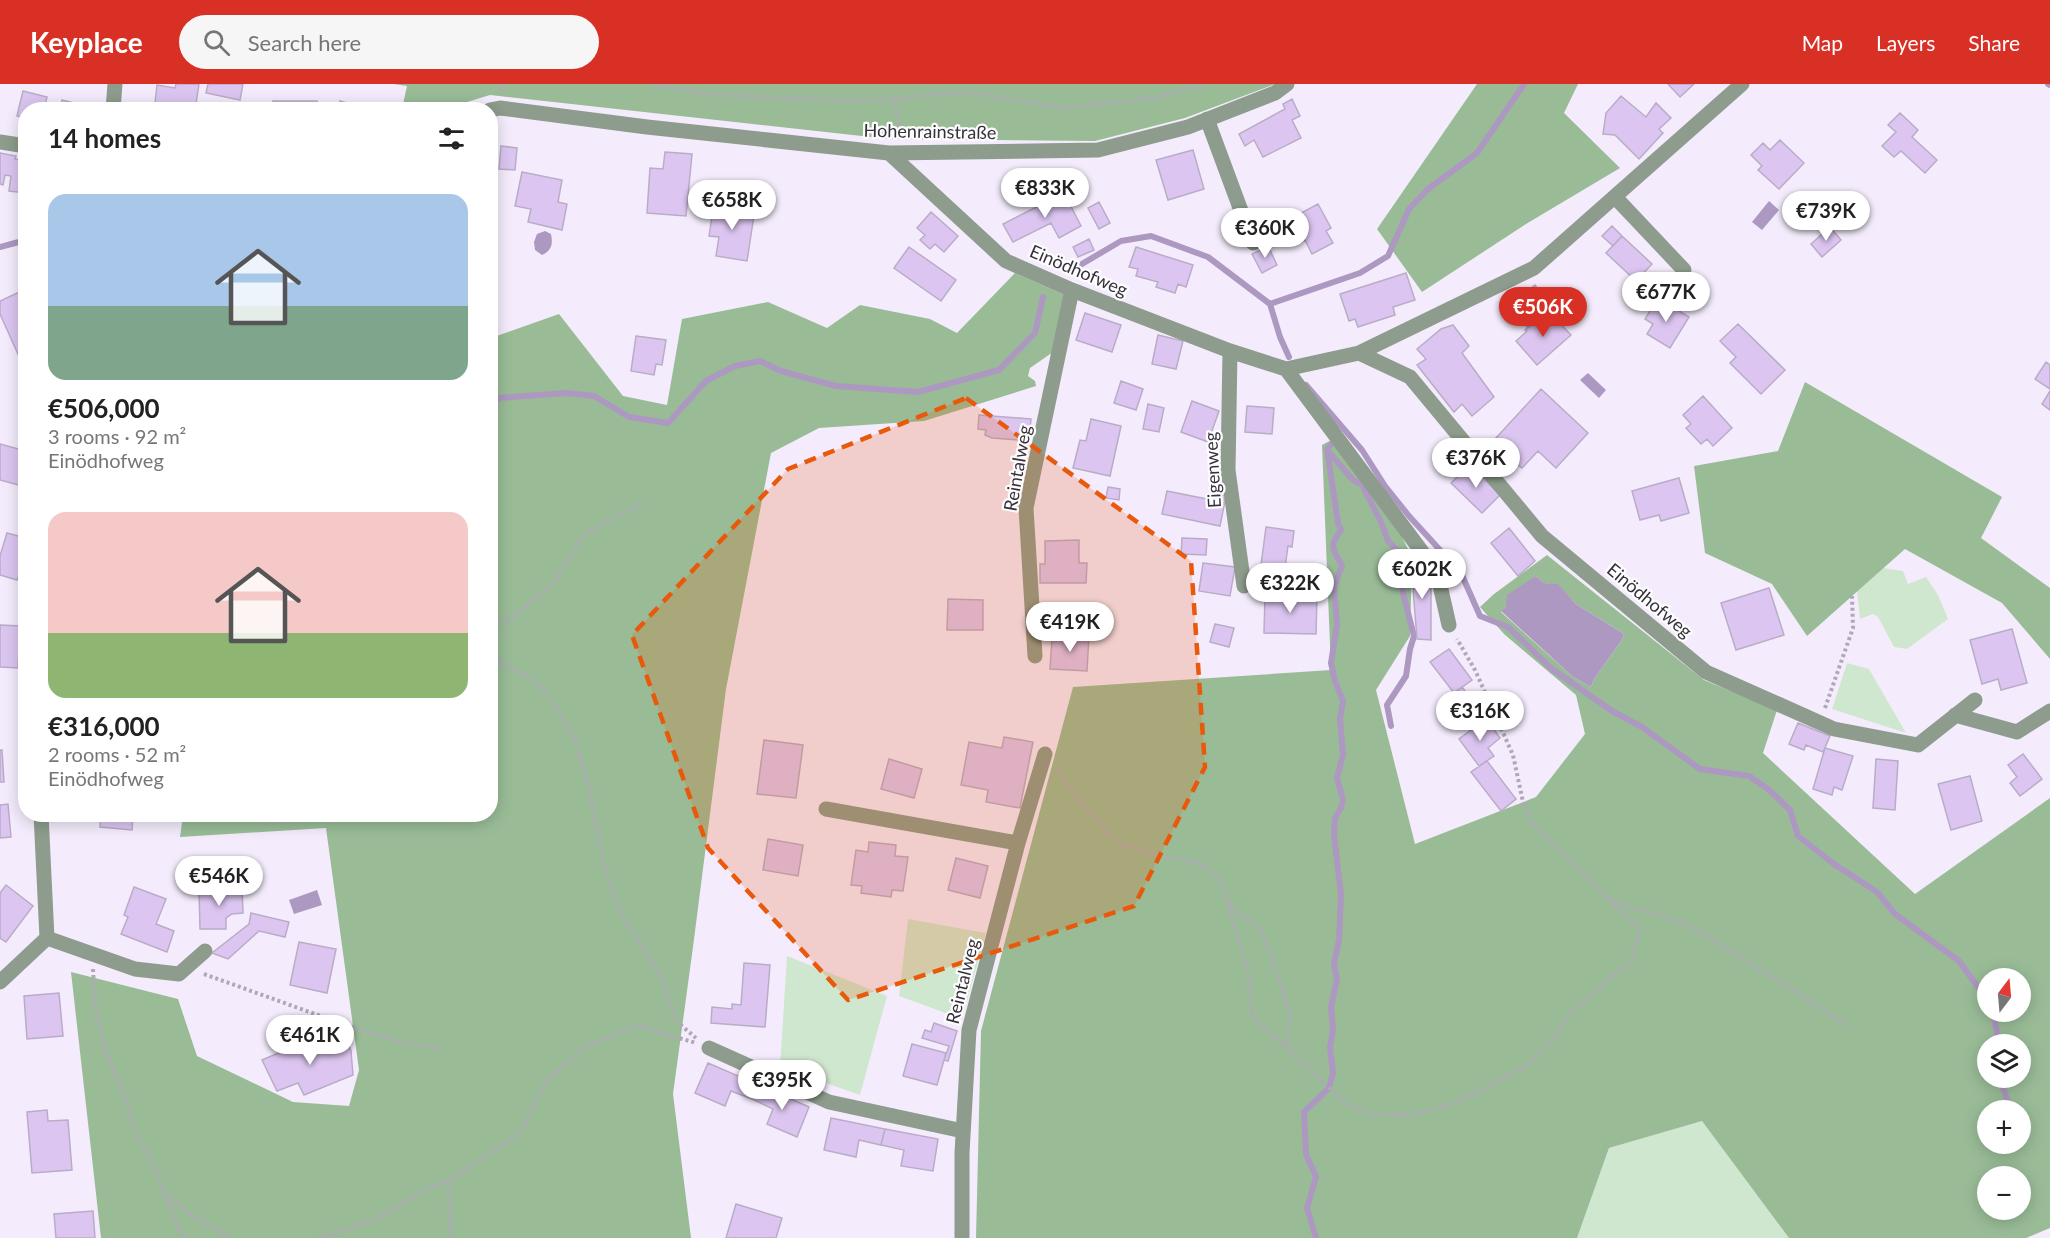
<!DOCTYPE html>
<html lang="en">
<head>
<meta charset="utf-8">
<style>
	body { margin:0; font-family:Lato,sans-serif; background:#f6f6f6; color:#222; height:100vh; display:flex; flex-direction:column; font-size:22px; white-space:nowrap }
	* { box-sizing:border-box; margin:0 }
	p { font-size:20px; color:#767676 }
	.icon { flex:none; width:33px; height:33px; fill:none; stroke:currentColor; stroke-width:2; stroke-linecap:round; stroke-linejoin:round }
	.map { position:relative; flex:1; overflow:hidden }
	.sheet { position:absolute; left:18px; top:18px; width:480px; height:720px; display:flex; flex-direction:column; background:#fff; border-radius:24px; box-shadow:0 3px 15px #0003 }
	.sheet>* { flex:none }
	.needle { width:39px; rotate:16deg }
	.fabs { position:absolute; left:1977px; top:884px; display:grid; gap:12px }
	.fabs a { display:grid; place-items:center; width:54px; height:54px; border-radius:50%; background:#fff; box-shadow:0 3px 15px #0003; font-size:30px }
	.price { position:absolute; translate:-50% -51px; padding:0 14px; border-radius:21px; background:#fff; color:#222; font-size:20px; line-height:39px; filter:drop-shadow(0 2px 3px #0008) }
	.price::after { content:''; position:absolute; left:50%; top:36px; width:18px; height:14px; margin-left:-9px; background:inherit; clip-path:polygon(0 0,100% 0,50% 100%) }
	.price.current { background:#d93025; color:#fff }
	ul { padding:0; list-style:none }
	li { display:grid; align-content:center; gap:12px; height:318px; padding:0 30px }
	li span { display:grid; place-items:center; height:186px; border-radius:18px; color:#555 }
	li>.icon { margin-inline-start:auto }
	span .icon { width:108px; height:108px; fill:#fffc; stroke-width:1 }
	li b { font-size:26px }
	h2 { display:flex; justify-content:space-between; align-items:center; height:72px; padding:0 30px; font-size:26px }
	header { display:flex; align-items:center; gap:36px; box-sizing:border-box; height:84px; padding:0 30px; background:#d93025; color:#fff }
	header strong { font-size:28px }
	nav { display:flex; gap:33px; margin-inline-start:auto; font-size:21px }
	.search { width:420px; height:54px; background:#f6f6f6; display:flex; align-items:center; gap:15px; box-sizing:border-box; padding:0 21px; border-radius:33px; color:#767676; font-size:22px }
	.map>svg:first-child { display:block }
	.green { fill:#d0e7cf }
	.forest { fill:#99bc97; fill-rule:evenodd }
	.water { fill:#ad98c1 }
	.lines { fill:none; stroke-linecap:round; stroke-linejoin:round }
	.stream { stroke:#ad98c1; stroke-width:6 }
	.building { fill:#dcc6f1; stroke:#b9acc7; stroke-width:1.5 }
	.path { stroke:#afa8b6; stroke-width:4; stroke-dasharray:3 3; stroke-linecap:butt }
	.minor { stroke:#8d9c8c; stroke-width:15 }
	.marked { fill:#e8590c; fill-opacity:0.2; stroke:#e8590c; stroke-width:4.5; stroke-dasharray:12 8; stroke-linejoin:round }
	.labels { text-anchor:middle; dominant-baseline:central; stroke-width:4.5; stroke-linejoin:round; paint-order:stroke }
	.street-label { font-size:18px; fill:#36303b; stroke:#fdfdfd }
</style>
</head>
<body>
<header>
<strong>Keyplace</strong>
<div class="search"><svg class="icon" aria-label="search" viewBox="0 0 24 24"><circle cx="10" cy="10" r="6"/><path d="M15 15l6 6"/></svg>Search here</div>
<nav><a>Map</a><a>Layers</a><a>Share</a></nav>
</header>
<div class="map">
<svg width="2050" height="1154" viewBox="0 0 2050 1154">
	<rect width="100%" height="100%" fill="#f4ecfc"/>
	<path class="green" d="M 1883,484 L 1903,487 L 1908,500 L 1926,493 L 1938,511 L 1948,535 L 1907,565 L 1894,563 L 1878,533 L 1873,530 L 1860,535 L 1857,507 Z
		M 1847,579 L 1869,585 L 1906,649 L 1832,625 Z
		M 908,835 L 986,849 L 962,935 L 899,912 Z
		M 787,872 L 887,912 L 860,1011 L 780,983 Z
		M 1702,1037 L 1789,1154 L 1577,1154 L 1609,1064 Z"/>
	<path class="forest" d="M 393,0 L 1275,0 L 1185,34 L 1095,57 L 889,55 L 490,11 L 444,25 L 402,25 L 407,2 Z
		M 1477,0 L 1578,0 L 1564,29 L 1620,84 L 1526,140 L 1422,208 L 1377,145 Z
		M 1015,189 L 1065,211 L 1056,266 L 1030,284 L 1028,292 L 1035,297 L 1036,302 L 924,337 L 819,344 L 771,369 L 726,605 L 693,863 L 673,1010 L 691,1154 L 101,1154 L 71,888 L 178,915 L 197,972 L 293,1018 L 349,1022 L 359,986 L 326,744 L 180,753 L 183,731 L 490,730 L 490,265 L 494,253 L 559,230 L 623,312 L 667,321 L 682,235 L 768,218 L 827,244 L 860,221 L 930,235 L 957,249 Z
		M 1805,298 L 2002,413 L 1981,454 L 2050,504 L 2050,575 L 2002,519 L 1905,465 L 1807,552 L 1772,500 L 1705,469 L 1694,382 L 1778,367 Z
		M 1337,353 L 1384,417 L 1412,473 L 1410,552 L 1376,606 L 1415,760 L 1536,713 L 1585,650 L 1576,611 L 1504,550 L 1480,523 L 1494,510 L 1547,471 L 1704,596 L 1777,626 L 1763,669 L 1915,810 L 2050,714 L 2050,1144 L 2026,1154 L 1789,1154 L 1702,1037 L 1609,1064 L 1577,1154 L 976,1154 L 981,947 L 1073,603 L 1331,586 L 1322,361 ZM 1536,492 L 1544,499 L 1558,501 L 1576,520 L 1624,550 L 1622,556 L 1594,595 L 1591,603 L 1573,593 L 1501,528 ZM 1988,894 L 2020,894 L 2020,927 L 1988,927 ZM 1988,960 L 2020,960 L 2020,993 L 1988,993 ZM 1988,1026 L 2020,1026 L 2020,1059 L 1988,1059 ZM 1988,1092 L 2020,1092 L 2020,1125 L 1988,1125 Z"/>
	<path class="water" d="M 1769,117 L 1779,126 L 1762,146 L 1752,138 Z
		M 545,147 L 551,150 C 553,160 552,166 542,171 L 535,166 L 534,158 L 537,150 Z
		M 1588,289 L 1606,306 L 1599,314 L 1580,296 Z
		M 1536,492 L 1544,499 L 1558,500 L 1576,520 L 1624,550 L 1622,556 L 1594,595 L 1591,603 L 1573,593 L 1501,527 L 1506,523 L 1507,511 Z
		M 317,806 L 322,821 L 294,830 L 289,816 Z"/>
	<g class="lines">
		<path class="stream" d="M 2048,0 L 2050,1
			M 0,163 L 26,156
			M 1070,187 L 1121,157 L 1151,152 L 1208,173 L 1270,220 L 1360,189 L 1388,172 L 1409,125 L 1428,105 L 1477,69 L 1524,0
			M 1270,220 L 1280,253 L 1289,273
			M 1306,301 L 1362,366 L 1385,402 L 1409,432 L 1461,489 L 1480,532 L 1508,543 L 1552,585 L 1612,627 L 1642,643 L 1700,685 L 1749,692 L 1768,705 L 1790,726 L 1798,752 L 1834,780 L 1877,808 L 1895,830 L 1959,877 L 1988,917
			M 490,322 L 499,314 L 567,309 L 594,312 L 629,333 L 668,339 L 706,297 L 735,282 L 760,277 L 781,287 L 836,302 L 918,308 L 999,286 L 1035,249 L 1043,213
			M 1328,367 L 1352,395 L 1362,401 L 1381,438 L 1388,457 L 1400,469 L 1403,509 L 1414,552 L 1410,565 L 1406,592 L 1387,621 L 1391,642
			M 1993,927 L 1999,960
			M 2002,993 L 2002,1001 L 2011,1026
			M 1316,1154 L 1307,1124 L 1316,1093 L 1306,1070 L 1304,1028 L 1329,1004 L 1333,989 L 1330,964 L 1333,945 L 1331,923 L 1337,895 L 1334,880 L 1339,856 L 1341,811 L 1334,751 L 1335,734 L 1341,724 L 1343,716 L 1337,694 L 1343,671 L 1340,635 L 1343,617 L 1335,597 L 1331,579 L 1337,541 L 1334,503 L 1342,481 C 1332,465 1329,462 1341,446 L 1338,439 L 1327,365 L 1332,360"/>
	</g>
	<path class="building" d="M 176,0 L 199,0 L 195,26 L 164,26 L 165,20 L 155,19 L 157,1 L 175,4 Z
		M 208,0 L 243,0 L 240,16 L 206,9 Z
		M 1668,0 L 1694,0 L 1680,13 Z
		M 23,7 L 47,13 L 44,26 L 26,26 L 26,34 L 17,32 Z
		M 1621,12 L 1646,33 L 1656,19 L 1671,34 L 1659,45 L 1663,49 L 1639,75 L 1615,51 L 1603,50 L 1606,29 Z
		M 1292,15 L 1300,32 L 1292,36 L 1301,54 L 1263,73 L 1254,56 L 1245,62 L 1239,50 L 1285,25 L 1283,20 Z
		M 62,16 L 86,22 L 85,26 L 60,26 Z
		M 273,17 L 317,17 L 318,26 L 273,26 Z
		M 340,17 L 371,26 L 338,26 Z
		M 1900,29 L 1918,46 L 1912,53 L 1937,76 L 1925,89 L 1901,67 L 1894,73 L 1882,62 L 1896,48 L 1888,41 Z
		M 1780,56 L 1804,79 L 1779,105 L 1758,86 L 1762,82 L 1751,71 L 1763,59 L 1770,66 Z
		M 501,62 L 517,64 L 515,86 L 499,85 Z
		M 1193,66 L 1204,105 L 1168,116 L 1156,76 Z
		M 665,68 L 692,70 L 686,132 L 647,129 L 650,84 L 663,85 Z
		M 0,69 L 16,72 L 15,75 L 26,77 L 26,109 L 9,107 L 11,92 L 5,91 L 3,101 L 0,100 Z
		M 522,88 L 562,96 L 558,118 L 567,120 L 562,146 L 528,138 L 531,125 L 515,122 Z
		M 1064,109 L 1081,142 L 1059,154 L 1051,139 L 1013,158 L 1003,140 Z
		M 1099,118 L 1110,139 L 1099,145 L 1088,124 Z
		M 714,119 L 755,125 L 747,177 L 716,172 L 719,153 L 709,152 Z
		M 1318,120 L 1331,144 L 1326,147 L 1333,159 L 1312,170 L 1305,156 L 1296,161 L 1284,138 Z
		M 931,128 L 958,152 L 944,168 L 935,160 L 930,165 L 920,156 L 925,151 L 917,144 Z
		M 1612,142 L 1622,152 L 1613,162 L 1602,152 Z
		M 1830,143 L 1841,156 L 1822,173 L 1811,160 Z
		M 1622,152 L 1652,180 L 1636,197 L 1606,169 Z
		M 1089,155 L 1094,166 L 1078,173 L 1073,163 Z
		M 1268,162 L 1277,181 L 1262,189 L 1252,170 Z
		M 909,163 L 956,196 L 941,217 L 894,184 Z
		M 1136,163 L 1193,181 L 1186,203 L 1178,200 L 1175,209 L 1156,203 L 1158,198 L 1136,192 L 1138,185 L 1129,183 Z
		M 1406,189 L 1415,216 L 1393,223 L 1395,231 L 1358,243 L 1355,235 L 1349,237 L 1340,210 Z
		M 1535,201 L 1546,216 L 1541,220 L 1548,227 L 1528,244 L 1510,221 Z
		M 26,205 L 26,288 L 0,230 L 0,217 Z
		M 1658,214 L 1689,233 L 1670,264 L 1647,250 L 1653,240 L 1645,235 Z
		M 1548,227 L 1571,251 L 1537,281 L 1516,257 L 1527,247 L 1525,246 Z
		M 1085,229 L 1121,241 L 1112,268 L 1076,256 Z
		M 1738,240 L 1785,286 L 1761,310 L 1730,279 L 1736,273 L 1720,257 Z
		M 1453,241 L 1469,262 L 1462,269 L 1494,313 L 1472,332 L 1462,320 L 1454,328 L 1417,281 L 1426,275 L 1417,265 L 1441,245 Z
		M 1158,251 L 1183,257 L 1176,285 L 1152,280 Z
		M 636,252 L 666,256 L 662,281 L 656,280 L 654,291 L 631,287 Z
		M 2046,278 L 2050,281 L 2050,305 L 2035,295 Z
		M 1121,297 L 1143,305 L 1136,326 L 1114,319 Z
		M 1541,305 L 1588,349 L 1556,384 L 1538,367 L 1522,384 L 1514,378 L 1506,387 L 1484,367 Z
		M 2050,307 L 2050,326 L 2042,320 Z
		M 1703,312 L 1732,344 L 1713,362 L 1707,355 L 1701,360 L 1686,344 L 1691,340 L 1683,331 Z
		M 1192,317 L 1219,327 L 1208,358 L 1181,348 Z
		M 1148,320 L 1164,324 L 1159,348 L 1143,345 Z
		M 1247,322 L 1274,324 L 1272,350 L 1245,348 Z
		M 979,331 L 1031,335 L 1029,357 L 992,354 L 985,351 L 986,346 L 978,345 Z
		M 1091,335 L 1121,342 L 1110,392 L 1073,384 L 1080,356 L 1086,357 Z
		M 0,360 L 26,367 L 26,403 L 0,396 Z
		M 1470,381 L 1500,411 L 1482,429 L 1451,399 Z
		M 1679,394 L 1689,429 L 1661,437 L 1659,431 L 1640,436 L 1632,407 Z
		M 1108,403 L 1120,405 L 1119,416 L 1106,414 Z
		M 1167,407 L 1212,416 L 1213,410 L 1226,412 L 1220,442 L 1162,430 Z
		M 1266,443 L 1294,447 L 1292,463 L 1288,462 L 1285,484 L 1261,481 Z
		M 1509,444 L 1535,477 L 1518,492 L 1491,459 Z
		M 7,449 L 26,454 L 26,468 L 17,496 L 0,491 L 0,472 Z
		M 1182,454 L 1207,455 L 1206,471 L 1181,470 Z
		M 1079,456 L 1079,479 L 1087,479 L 1086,499 L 1040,499 L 1040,480 L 1045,480 L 1045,457 Z
		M 1203,479 L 1235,483 L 1230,512 L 1199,507 Z
		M 1411,479 L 1427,480 L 1431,488 L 1431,556 L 1417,555 Z
		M 1769,504 L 1784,551 L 1736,566 L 1721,519 Z
		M 1265,511 L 1317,512 L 1316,550 L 1264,549 Z
		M 948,515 L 983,516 L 983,546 L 947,546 Z
		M 1215,540 L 1234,544 L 1229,563 L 1210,558 Z
		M 0,541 L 20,542 L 18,584 L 0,583 Z
		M 2012,545 L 2027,599 L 2001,606 L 1998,595 L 1982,600 L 1970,556 Z
		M 1069,550 L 1089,551 L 1087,587 L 1050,585 L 1052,555 L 1069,556 Z
		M 1449,565 L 1472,596 L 1454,609 L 1430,578 Z
		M 1462,603 L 1486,635 L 1470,647 L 1446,615 Z
		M 1486,635 L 1500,654 L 1488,664 L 1494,672 L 1479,682 L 1459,655 Z
		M 1798,639 L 1830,652 L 1823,668 L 1806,661 L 1804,666 L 1789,660 Z
		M 1004,653 L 1033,658 L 1020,724 L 986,718 L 988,706 L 961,701 L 969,658 L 1002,664 Z
		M 764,656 L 803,661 L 796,714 L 757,710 Z
		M 1825,664 L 1853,672 L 1842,706 L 1834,703 L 1832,711 L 1813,705 Z
		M 0,666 L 2,666 L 4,698 L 0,698 Z
		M 2023,670 L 2042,695 L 2020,712 L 2010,699 L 2017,693 L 2008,681 Z
		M 889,675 L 922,685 L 914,714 L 881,705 Z
		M 1876,675 L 1898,677 L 1895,726 L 1873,724 Z
		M 1487,677 L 1516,715 L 1501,727 L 1471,688 Z
		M 1970,692 L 1982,737 L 1951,746 L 1938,700 Z
		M 8,720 L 11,753 L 0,754 L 0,721 Z
		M 101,730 L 133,730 L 132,746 L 100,743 Z
		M 768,755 L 803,761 L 798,792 L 763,786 Z
		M 869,758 L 896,761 L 895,772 L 908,773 L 903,807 L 892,806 L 891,813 L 861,809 L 862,802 L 851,801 L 856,766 L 868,768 Z
		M 956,774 L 988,782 L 980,814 L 948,806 Z
		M 6,801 L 33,822 L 6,858 L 0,854 L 0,809 Z
		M 134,803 L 166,815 L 156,840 L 174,847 L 167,868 L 121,850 L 128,833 L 124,831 Z
		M 242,805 L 243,829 L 232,830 L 226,834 L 226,845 L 200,845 L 199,806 Z
		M 251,829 L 289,838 L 285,853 L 259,847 L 228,875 L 212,869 L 249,840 Z
		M 299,858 L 336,865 L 327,909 L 290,901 Z
		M 744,879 L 770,881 L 765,943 L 711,939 L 712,923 L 732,925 L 732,920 L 741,921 Z
		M 59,909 L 63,952 L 27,955 L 24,912 Z
		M 934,939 L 957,947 L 948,977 L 944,976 L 949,962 L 922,954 L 925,946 L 931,948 Z
		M 324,950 L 331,967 L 347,958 L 351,967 L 353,991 L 304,1011 L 298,999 L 277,1007 L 262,976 Z
		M 912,960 L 946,969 L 937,1001 L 903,992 Z
		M 708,979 L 759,1001 L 752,1015 L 731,1007 L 725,1022 L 695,1009 Z
		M 759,1001 L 809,1023 L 797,1053 L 767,1040 L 773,1025 L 752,1015 Z
		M 47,1026 L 48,1037 L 68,1036 L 72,1086 L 32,1089 L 27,1028 Z
		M 831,1034 L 885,1045 L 881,1061 L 859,1056 L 856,1073 L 824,1066 Z
		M 885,1045 L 938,1055 L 933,1087 L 901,1082 L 904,1066 L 881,1061 Z
		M 736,1120 L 782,1134 L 776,1154 L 726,1154 Z
		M 93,1127 L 95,1154 L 56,1154 L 54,1130 Z"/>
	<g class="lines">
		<path class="path" d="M 653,0 L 705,10 L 850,17 L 893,15 L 944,9 L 973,9 L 1066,24 L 1154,14 L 1205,0
			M 499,7 L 505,0
			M 893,15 L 903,52
			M 490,546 L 511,535 L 552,500 L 585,450 L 641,419
			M 490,569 L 504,580 L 534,596 L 549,613 L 574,652 L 588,701 L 604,782 L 620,828 L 661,892 L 676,937 L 696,954
			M 1825,624 L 1853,544 L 1852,512
			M 1058,687 L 1084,723 L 1118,759 L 1151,769 L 1200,779 L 1222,798 L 1248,889 L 1253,933 L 1347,1020 L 1373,1031 L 1411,1031 L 1451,1020 L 1484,1005 L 1527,981 L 1551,958 L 1571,928 L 1633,875 L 1640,845 L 1532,739 L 1523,718 L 1513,671 L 1475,586 L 1457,555
			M 1612,817 L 1686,840 L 1784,900 L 1848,942
			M 1229,820 L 1262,848 L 1280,898 L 1290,933 L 1287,965
			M 93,885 L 95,923 L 107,972 L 122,1004 L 137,1051 L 151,1075 L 183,1154
			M 204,890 L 340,939 L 400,958 L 440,964
			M 166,1111 L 193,1132 L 231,1154
			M 319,1154 L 377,1135 L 423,1107 L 448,1097
			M 452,1154 L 448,1097 L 520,1049 L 545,999 L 586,962 L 638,942 L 696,959"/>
		<path class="minor" d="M 113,26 L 115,0
			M 490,26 L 500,24 L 647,43 L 889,69 L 1098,66 L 1188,43 L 1275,9 L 1287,0
			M 1207,35 L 1253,159
			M 0,58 L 26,62
			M 889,69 L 1006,177 L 1072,206 L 1230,267 L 1286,285 L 1359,269 L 1534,184 L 1742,0
			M 1615,113 L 1684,186
			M 1230,267 L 1228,386 L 1244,502
			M 1359,269 L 1410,293 L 1542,452 L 1706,588 L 1834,645 L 1918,661 L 1975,616
			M 1286,285 L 1437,488 L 1449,541
			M 1035,572 L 1026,424 L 1072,206
			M 1955,631 L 2017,648 L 2050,627
			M 826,725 L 1018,759
			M 47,854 L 135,885 L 179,890 L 205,867
			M 0,898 L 47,854 L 41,730
			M 709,964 L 829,1018 L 963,1047
			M 962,1154 L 962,1069 L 969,946 L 1018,759 L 1045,670"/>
	</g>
	<path class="marked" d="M 966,314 L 1191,477 L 1205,683 L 1134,822 L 848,916 L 708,764 L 632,551 L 788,385 Z"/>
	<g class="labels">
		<g class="street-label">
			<text transform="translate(930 47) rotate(1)">Hohenrainstraße</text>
			<text transform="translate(1079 186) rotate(23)">Einödhofweg</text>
			<text transform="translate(1017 384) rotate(-80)">Reintalweg</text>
			<text transform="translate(1212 386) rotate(-93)">Eigenweg</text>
			<text transform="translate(1650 516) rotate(40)">Einödhofweg</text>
			<text transform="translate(962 897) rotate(-76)">Reintalweg</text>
		</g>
	</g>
</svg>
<div class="fabs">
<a><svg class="needle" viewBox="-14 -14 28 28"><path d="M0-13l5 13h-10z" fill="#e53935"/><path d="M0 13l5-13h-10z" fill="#767676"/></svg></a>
<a><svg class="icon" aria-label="layers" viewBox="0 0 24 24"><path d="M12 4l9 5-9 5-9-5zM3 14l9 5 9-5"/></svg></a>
<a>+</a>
<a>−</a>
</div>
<b class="price" style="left:1045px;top:135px">€833K</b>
<b class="price" style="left:732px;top:147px">€658K</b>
<b class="price" style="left:1826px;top:158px">€739K</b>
<b class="price" style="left:1265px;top:175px">€360K</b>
<b class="price" style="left:1666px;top:239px">€677K</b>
<b class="price current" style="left:1543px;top:254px">€506K</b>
<b class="price" style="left:1476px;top:405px">€376K</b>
<b class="price" style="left:1422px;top:516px">€602K</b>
<b class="price" style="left:1290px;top:530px">€322K</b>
<b class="price" style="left:1070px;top:569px">€419K</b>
<b class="price" style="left:1480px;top:658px">€316K</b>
<b class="price" style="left:219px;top:823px">€546K</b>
<b class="price" style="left:310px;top:982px">€461K</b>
<b class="price" style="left:782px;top:1027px">€395K</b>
<section class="sheet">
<h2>14 homes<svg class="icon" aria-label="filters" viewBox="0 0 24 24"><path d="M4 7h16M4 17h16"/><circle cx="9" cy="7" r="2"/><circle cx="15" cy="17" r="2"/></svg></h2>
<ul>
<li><span style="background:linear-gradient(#a9c7e8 60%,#7fa58c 0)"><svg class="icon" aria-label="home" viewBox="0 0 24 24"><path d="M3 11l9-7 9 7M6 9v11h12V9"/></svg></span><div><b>€506,000</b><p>3 rooms · 92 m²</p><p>Einödhofweg</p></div></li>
<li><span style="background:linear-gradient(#f6c9c9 65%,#8fb573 0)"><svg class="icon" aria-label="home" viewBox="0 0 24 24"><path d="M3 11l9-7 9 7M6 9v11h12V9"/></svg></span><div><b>€316,000</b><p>2 rooms · 52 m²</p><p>Einödhofweg</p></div></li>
</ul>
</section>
</div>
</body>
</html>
